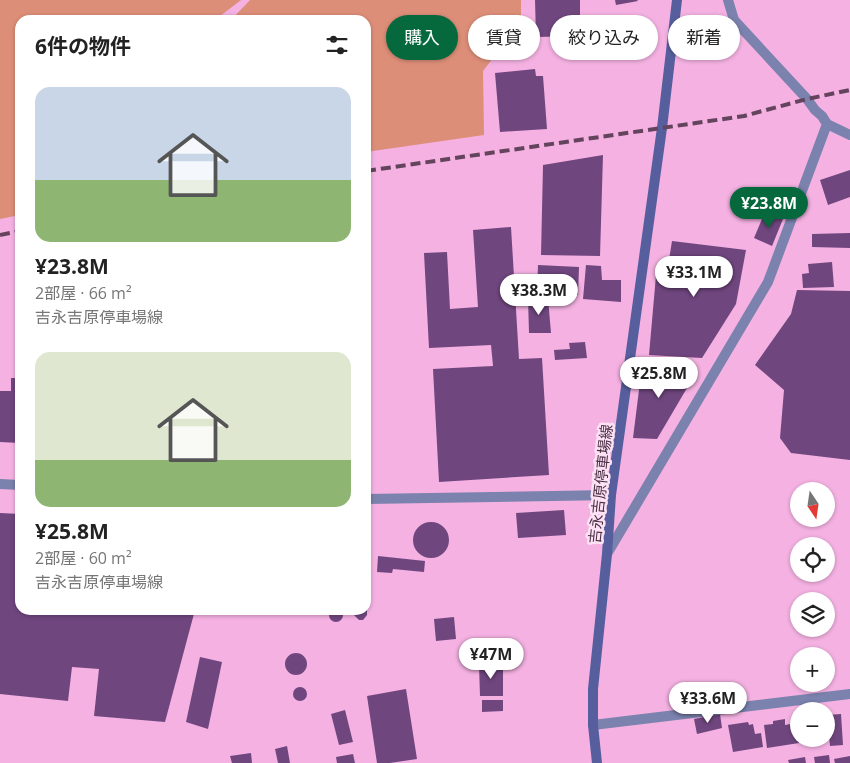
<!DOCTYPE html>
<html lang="ja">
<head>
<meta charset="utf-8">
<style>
	body { margin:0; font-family:"Open Sans","Noto Sans JP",sans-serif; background:#f6f6f6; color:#222; height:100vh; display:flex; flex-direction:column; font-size:19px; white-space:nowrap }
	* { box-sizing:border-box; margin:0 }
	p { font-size:16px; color:#767676 }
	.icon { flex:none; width:28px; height:28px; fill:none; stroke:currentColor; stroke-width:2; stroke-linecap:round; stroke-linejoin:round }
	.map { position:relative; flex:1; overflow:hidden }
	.details { position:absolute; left:15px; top:15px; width:356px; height:600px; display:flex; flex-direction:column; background:#fff; border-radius:15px; box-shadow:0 1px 4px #0004 }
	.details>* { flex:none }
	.hud { position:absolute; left:386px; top:15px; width:389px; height:45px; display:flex; gap:10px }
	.needle { width:32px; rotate:167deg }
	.fabs { position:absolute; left:790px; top:482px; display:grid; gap:10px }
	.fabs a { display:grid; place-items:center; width:45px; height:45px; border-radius:50%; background:#fff; box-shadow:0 1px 4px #0004; font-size:25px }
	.price { position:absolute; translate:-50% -42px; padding:0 11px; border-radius:18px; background:#fff; color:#222; font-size:16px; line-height:32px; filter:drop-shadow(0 1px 2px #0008) }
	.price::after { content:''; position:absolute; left:50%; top:30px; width:15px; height:11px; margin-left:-8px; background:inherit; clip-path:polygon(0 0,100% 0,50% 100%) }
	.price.selected { background:#06693d; color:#fff }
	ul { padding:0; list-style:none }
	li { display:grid; align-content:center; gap:10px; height:265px; padding:0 20px }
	li span { display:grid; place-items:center; height:155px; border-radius:15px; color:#555 }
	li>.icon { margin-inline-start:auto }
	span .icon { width:90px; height:90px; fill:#fffc; stroke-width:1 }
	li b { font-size:21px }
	h2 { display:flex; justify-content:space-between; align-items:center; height:60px; padding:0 20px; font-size:21px }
	.tag { padding:0 18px; border-radius:22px; background:#fff; box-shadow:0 1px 4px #0004; font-size:18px; line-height:45px }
	.tag.selected { background:#06693d; color:#fff }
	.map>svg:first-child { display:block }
	.green { fill:#dd8e78 }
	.building { fill:#70467f }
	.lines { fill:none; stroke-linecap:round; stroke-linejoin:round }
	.minor { stroke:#7a82ad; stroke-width:10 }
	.secondary { stroke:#565e9d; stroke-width:10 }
	.rail { stroke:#64445c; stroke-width:4; stroke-dasharray:10 5; stroke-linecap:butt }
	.labels { text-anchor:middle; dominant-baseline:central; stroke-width:5; stroke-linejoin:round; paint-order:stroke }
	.street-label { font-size:15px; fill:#4a3044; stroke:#fde1f5 }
</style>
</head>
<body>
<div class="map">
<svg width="850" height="763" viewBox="0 0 850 763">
	<rect width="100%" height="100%" fill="#f4b1e2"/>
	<path class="green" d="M 0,0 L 241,0 L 215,20 L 20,20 L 20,215 L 0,219 Z
		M 250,0 L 521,0 L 521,22 L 483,71 L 484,135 L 366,152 L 366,20 L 231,20 Z"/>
	<path class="building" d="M 535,0 L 580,0 L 580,36 L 536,37 Z
		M 615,0 L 637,0 L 638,1 L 616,5 Z
		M 621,21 L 622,38 L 589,40 L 588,23 Z
		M 535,69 L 536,76 L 543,76 L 547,129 L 500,132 L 495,73 Z
		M 603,155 L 600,256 L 541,255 L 543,165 Z
		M 850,170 L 850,197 L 828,205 L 820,180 Z
		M 765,212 L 783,219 L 772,246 L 754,238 Z
		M 511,227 L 519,359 L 542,358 L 549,475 L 439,482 L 433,369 L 493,366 L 491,345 L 429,348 L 424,253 L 447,252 L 450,309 L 478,307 L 473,230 Z
		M 850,233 L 850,248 L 812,247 L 812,234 Z
		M 672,241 L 746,250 L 736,304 L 702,358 L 649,355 L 657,264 L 668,266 Z
		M 832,262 L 834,287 L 803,288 L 802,274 L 809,273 L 808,264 Z
		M 538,265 L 579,267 L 578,295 L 537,294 Z
		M 586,265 L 601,266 L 602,280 L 621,280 L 621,302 L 583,299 Z
		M 797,290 L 850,291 L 850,460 L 791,453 L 780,438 L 784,390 L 755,365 L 791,314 Z
		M 528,298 L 548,298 L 551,333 L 529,333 Z
		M 585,342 L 587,358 L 555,360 L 554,350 L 570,349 L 569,343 Z
		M 642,366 L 697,371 L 657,439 L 633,438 Z
		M 11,378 L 20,378 L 20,443 L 0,442 L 0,391 L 11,391 Z
		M 564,510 L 566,535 L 518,538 L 516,513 Z
		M 0,513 L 20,514 L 20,610 L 195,610 L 165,722 L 94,716 L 99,669 L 72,667 L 68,701 L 0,694 Z
		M413 540a18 18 0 1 1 36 0a18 18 0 1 1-36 0Z
		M 378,556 L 425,561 L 424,572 L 393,569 L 392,573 L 377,572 Z
		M329 615a7 7 0 1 1 14 0a7 7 0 1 1-14 0Z
		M 354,610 L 367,610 L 367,615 L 363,620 L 359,620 L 354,615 Z
		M 454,617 L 456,639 L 436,641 L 434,619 Z
		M 500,640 L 501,662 L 480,663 L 478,641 Z
		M285 664a11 11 0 1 1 22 0a11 11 0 1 1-22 0Z
		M 200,657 L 222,662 L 208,729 L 186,722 Z
		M 479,665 L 503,665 L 503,696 L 480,696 Z
		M293 694a7 7 0 1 1 14 0a7 7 0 1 1-14 0Z
		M 406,689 L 417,759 L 390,763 L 377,763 L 367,696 Z
		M 482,700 L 503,700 L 503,711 L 482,712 Z
		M 345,710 L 353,742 L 339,745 L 331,714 Z
		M 720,714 L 722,728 L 697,734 L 694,719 Z
		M 841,714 L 843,745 L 830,746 L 827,715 Z
		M 785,719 L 785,725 L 796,723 L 799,743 L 767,748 L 764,725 L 773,724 L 773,721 Z
		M 748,722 L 749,725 L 753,724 L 755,734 L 761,733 L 763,747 L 733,752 L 728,725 Z
		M 287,746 L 290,763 L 278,763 L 275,749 Z
		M 251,753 L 252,763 L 232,763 L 230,756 Z
		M 353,754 L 355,763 L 337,763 L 336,757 Z
		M 829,755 L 830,763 L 815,763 L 814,757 Z
		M 850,756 L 850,763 L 835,763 L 834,759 Z
		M 805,757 L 806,763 L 789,763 L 788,760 Z"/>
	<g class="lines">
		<path class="minor" d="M 728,0 L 734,20 L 807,99 L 815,110 L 822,116 L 827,124 L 850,135
			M 0,484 L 20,485
			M 366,499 L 611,495
			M 607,554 L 768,282 L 827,124
			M 593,725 L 850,694"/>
		<path class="secondary" d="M 597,763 L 593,725 L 593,689 L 607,554 L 611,495 L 662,128 L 677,0"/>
		<path class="rail" d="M 366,171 L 744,116 L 807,99 L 850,90
			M 0,235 L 20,231"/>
	</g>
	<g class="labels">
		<g class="street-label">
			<text transform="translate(600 484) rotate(-84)">吉永吉原停車場線</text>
		</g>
	</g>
</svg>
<div class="fabs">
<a><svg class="needle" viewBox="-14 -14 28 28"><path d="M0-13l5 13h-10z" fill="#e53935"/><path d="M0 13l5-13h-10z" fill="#767676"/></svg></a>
<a><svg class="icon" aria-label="locate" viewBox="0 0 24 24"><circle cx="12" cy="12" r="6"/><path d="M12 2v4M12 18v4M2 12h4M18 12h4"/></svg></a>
<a><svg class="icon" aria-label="layers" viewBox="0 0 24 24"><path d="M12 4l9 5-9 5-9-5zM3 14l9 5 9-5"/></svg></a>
<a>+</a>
<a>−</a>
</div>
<b class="price selected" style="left:769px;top:229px">¥23.8M</b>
<b class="price" style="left:694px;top:298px">¥33.1M</b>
<b class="price" style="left:539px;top:316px">¥38.3M</b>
<b class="price" style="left:659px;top:399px">¥25.8M</b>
<b class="price" style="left:491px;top:680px">¥47M</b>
<b class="price" style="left:708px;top:724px">¥33.6M</b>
<div class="hud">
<a class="tag selected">購入</a>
<a class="tag">賃貸</a>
<a class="tag">絞り込み</a>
<a class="tag">新着</a>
</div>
<section class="details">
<h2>6件の物件<svg class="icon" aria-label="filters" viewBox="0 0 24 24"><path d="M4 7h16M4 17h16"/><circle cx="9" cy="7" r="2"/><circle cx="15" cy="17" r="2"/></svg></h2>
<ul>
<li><span style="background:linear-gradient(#c9d6e8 60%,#8fb573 0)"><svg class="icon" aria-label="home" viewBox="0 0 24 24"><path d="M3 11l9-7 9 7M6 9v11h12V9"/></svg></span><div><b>¥23.8M</b><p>2部屋 · 66 m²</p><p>吉永吉原停車場線</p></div></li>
<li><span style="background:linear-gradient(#dfe7d0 70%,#8fb573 0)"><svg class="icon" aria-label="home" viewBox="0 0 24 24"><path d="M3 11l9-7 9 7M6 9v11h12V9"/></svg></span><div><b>¥25.8M</b><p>2部屋 · 60 m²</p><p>吉永吉原停車場線</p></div></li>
</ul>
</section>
</div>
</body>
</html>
